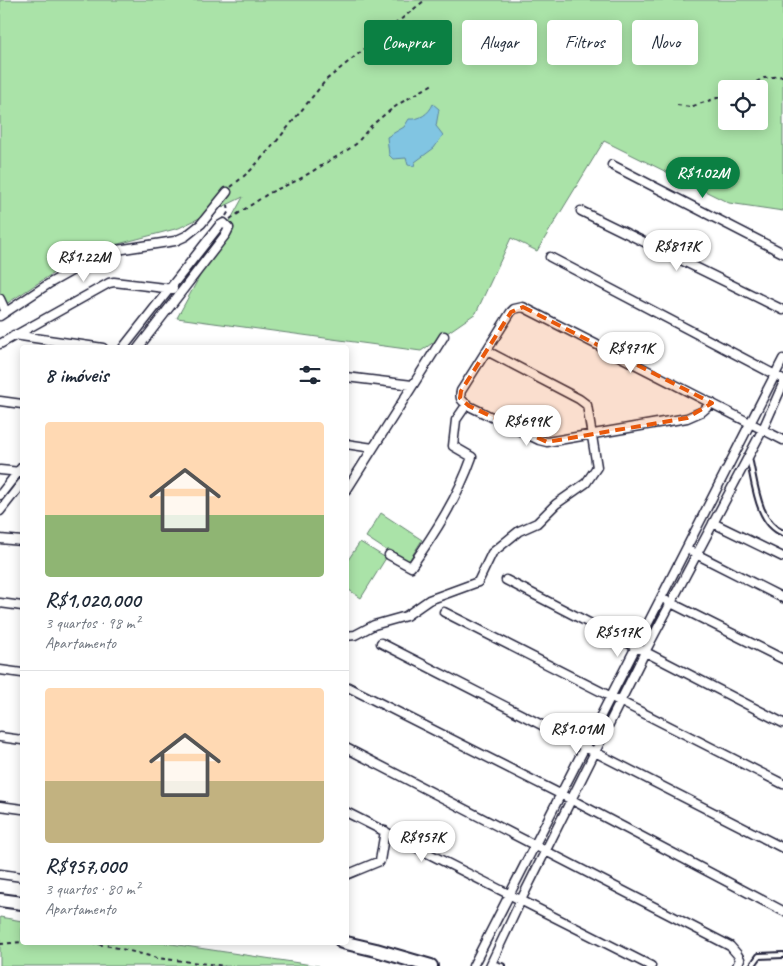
<!DOCTYPE html>
<html lang="pt">
<head>
<meta charset="utf-8">
<style>
	body { margin:0; font-family:Caveat,sans-serif; background:#f2f2f3; color:#1f2937; height:100vh; display:flex; flex-direction:column; font-size:19px; white-space:nowrap }
	* { box-sizing:border-box; margin:0 }
	p { font-size:16px; color:#747a83 }
	.icon { flex:none; width:28px; height:28px; fill:none; stroke:currentColor; stroke-width:2; stroke-linecap:round; stroke-linejoin:round }
	.map { position:relative; flex:1; overflow:hidden }
	.details { position:absolute; left:20px; top:345px; width:329px; height:600px; display:flex; flex-direction:column; background:#fff; border-radius:5px; box-shadow:0 2px 12px #0003 }
	.details>* { flex:none }
	.guide { position:absolute; left:364px; top:20px; width:344px; height:45px; display:flex; gap:10px }
	.controls { position:absolute; left:718px; top:80px; display:grid; gap:10px }
	.controls a { display:grid; place-items:center; width:50px; height:50px; border-radius:5px; background:#fff; box-shadow:0 2px 12px #0003; font-size:25px }
	.price { position:absolute; translate:-50% -42px; padding:0 11px; border-radius:18px; background:#fff; color:#222; font-size:16px; line-height:32px; filter:drop-shadow(0 1px 2px #0008) }
	.price::after { content:''; position:absolute; left:50%; top:30px; width:15px; height:11px; margin-left:-8px; background:inherit; clip-path:polygon(0 0,100% 0,50% 100%) }
	.price.active { background:#0b8043; color:#fff }
	ul { padding:0; list-style:none }
	li { display:grid; align-content:center; gap:10px; height:265px; padding:0 25px }
	li+li { border-top:1px solid #e0e1e3 }
	li span { display:grid; place-items:center; height:155px; border-radius:5px; color:#555 }
	li>.icon { margin-inline-start:auto }
	span .icon { width:90px; height:90px; fill:#fffc; stroke-width:1 }
	li b { font-size:21px }
	h2 { display:flex; justify-content:space-between; align-items:center; height:60px; padding:0 25px; font-size:21px }
	.pill { padding:0 18px; border-radius:5px; background:#fff; box-shadow:0 2px 12px #0003; font-size:18px; line-height:45px }
	.pill.active { background:#0b8043; color:#fff }
	.map>svg:first-child { display:block }
	.green { fill:#aae3a8; stroke:#668272; fill-rule:evenodd }
	.water { fill:#81c5e2; stroke:#5b849f }
	.lines { fill:none; stroke-linecap:round; stroke-linejoin:round }
	.lane-casing { stroke:#22223b; stroke-width:8 }
	.street-casing { stroke:#22223b; stroke-width:11 }
	.primary-casing { stroke:#22223b; stroke-width:16 }
	.path { stroke:#22223b; stroke-width:2; stroke-dasharray:4 4; stroke-linecap:butt }
	.lane { stroke:#fff; stroke-width:4 }
	.street { stroke:#fff; stroke-width:8 }
	.primary { stroke:#fff; stroke-width:12 }
	.marked { fill:#e8590c; fill-opacity:0.2; stroke:#e8590c; stroke-width:4; stroke-dasharray:10 6; stroke-linejoin:round }
</style>
</head>
<body>
<div class="map">
<svg width="783" height="966" viewBox="0 0 783 966">
	<rect width="100%" height="100%" fill="#fff"/>
	<filter id="ink" filterUnits="userSpaceOnUse"><feTurbulence type="fractalNoise" baseFrequency=".02" numOctaves="2"/><feDisplacementMap in="SourceGraphic" scale="10" xChannelSelector="R" yChannelSelector="G"/><feConvolveMatrix kernelMatrix="1 2 1 2 8 2 1 2 1" color-interpolation-filters="sRGB"/></filter>
	<g filter="url(#ink)">
		<path class="green" d="M 0,0 L 783,0 L 783,211 L 729,203 L 604,141 L 537,251 L 511,238 L 476,313 L 421,351 L 177,318 L 243,197 L 179,228 L 84,253 L 0,308 ZM 726,89 L 759,89 L 759,121 L 726,121 Z
			M 381,513 L 422,540 L 407,564 L 366,537 Z
			M 360,542 L 386,558 L 361,598 L 346,588 L 346,563 Z
			M 0,917 L 22,921 L 22,942 L 165,943 L 319,966 L 0,966 Z"/>
		<path class="water" d="M 433,104 L 439,109 L 436,126 L 443,135 L 434,148 L 415,162 L 414,166 L 408,165 L 406,158 L 393,159 L 389,155 L 387,137 L 404,127 L 409,119 C 419,120 429,114 433,104 Z"/>
		<g class="lines">
			<g class="lane-casing">
				<path id="lane" d="M 749,458 C 755,482 757,523 783,533
					M 491,963 L 502,966
					M 752,966 L 759,956 L 783,955"/>
			</g>
			<g class="street-casing">
				<path id="street" d="M 612,165 L 783,253
					M 581,211 L 783,310
					M 550,257 L 783,379
					M 0,299 L 6,312
					M 0,316 L 50,283 L 98,256 L 117,250 L 175,241 L 186,236 L 201,224 L 227,192
					M 14,335 L 103,348
					M 0,344 L 109,283 L 114,282 L 173,289
					M 123,348 L 219,226 L 224,223 L 229,228 L 226,234 L 138,348
					M 346,377 L 412,385
					M 0,401 L 22,404
					M 712,403 L 703,411 L 687,418 L 547,442 L 539,440 L 469,406 C 462,401 459,399 461,391 L 511,312 L 514,309 L 523,307 L 783,440
					M 346,444 L 373,448
					M 0,470 L 21,472
					M 346,491 L 444,336
					M 0,495 L 22,467
					M 0,511 L 22,483
					M 713,523 L 783,557
					M 0,539 L 22,541
					M 692,552 L 783,598
					M 389,555 L 411,567 C 435,533 458,497 472,457 L 453,446 L 456,420 L 467,404
					M 506,580 L 783,723
					M 667,601 L 783,659
					M 0,603 L 22,606
					M 444,612 L 783,784
					M 346,636 L 355,635 L 374,625 L 406,616 L 429,600 L 478,582 L 492,553 L 519,531 L 537,523 L 556,504 L 586,483 L 597,467 L 587,405 L 579,399 L 487,351
					M 381,643 L 783,848
					M 0,670 L 22,673
					M 346,686 L 572,800 L 783,911
					M 0,737 L 22,740
					M 346,748 L 730,946 L 737,954 L 740,959 L 737,966
					M 0,806 L 22,809
					M 346,812 L 651,966
					M 0,874 L 22,877
					M 346,875 L 380,861 L 385,831
					M 473,966 L 783,359
					M 490,966 L 521,900 L 645,652 L 763,429 L 783,384"/>
			</g>
			<g class="primary-casing">
				<path id="primary" d="M 0,900 L 22,903
					M 342,942 L 376,950 L 431,966"/>
			</g>
			<path class="path" d="M 742,89 L 764,78 L 783,76
				M 677,105 L 690,107 L 726,95
				M 231,187 L 251,170 L 276,142 L 326,80 L 425,0
				M 226,216 L 229,211 L 228,205
				M 230,219 L 269,193 L 298,180 L 346,151 L 356,144 L 371,126 L 384,115 L 399,104 L 433,84
				M 83,942 L 110,946 L 157,958 L 225,966
				M 0,944 L 22,942"/>
			<use href="#lane" class="lane"/>
			<use href="#street" class="street"/>
			<use href="#primary" class="primary"/>
		</g>
	</g>
	<path class="marked" d="M 523,307 L 712,403 L 687,418 L 547,442 L 469,406 L 460,398 L 461,391 L 511,312 Z"/>
</svg>
<div class="controls">
<a><svg class="icon" aria-label="locate" viewBox="0 0 24 24"><circle cx="12" cy="12" r="6"/><path d="M12 2v4M12 18v4M2 12h4M18 12h4"/></svg></a>
</div>
<b class="price active" style="left:703px;top:199px">R$1.02M</b>
<b class="price" style="left:677px;top:272px">R$817K</b>
<b class="price" style="left:84px;top:283px">R$1.22M</b>
<b class="price" style="left:631px;top:374px">R$971K</b>
<b class="price" style="left:527px;top:447px">R$699K</b>
<b class="price" style="left:618px;top:658px">R$517K</b>
<b class="price" style="left:577px;top:755px">R$1.01M</b>
<b class="price" style="left:422px;top:863px">R$957K</b>
<div class="guide">
<a class="pill active">Comprar</a>
<a class="pill">Alugar</a>
<a class="pill">Filtros</a>
<a class="pill">Novo</a>
</div>
<section class="details">
<h2>8 imóveis<svg class="icon" aria-label="filters" viewBox="0 0 24 24"><path d="M4 7h16M4 17h16"/><circle cx="9" cy="7" r="2"/><circle cx="15" cy="17" r="2"/></svg></h2>
<ul>
<li><span style="background:linear-gradient(#ffd9b3 60%,#8fb573 0)"><svg class="icon" aria-label="home" viewBox="0 0 24 24"><path d="M3 11l9-7 9 7M6 9v11h12V9"/></svg></span><div><b>R$1,020,000</b><p>3 quartos · 98 m²</p><p>Apartamento</p></div></li>
<li><span style="background:linear-gradient(#ffd9b3 60%,#c2b280 0)"><svg class="icon" aria-label="home" viewBox="0 0 24 24"><path d="M3 11l9-7 9 7M6 9v11h12V9"/></svg></span><div><b>R$957,000</b><p>3 quartos · 80 m²</p><p>Apartamento</p></div></li>
</ul>
</section>
</div>
</body>
</html>
